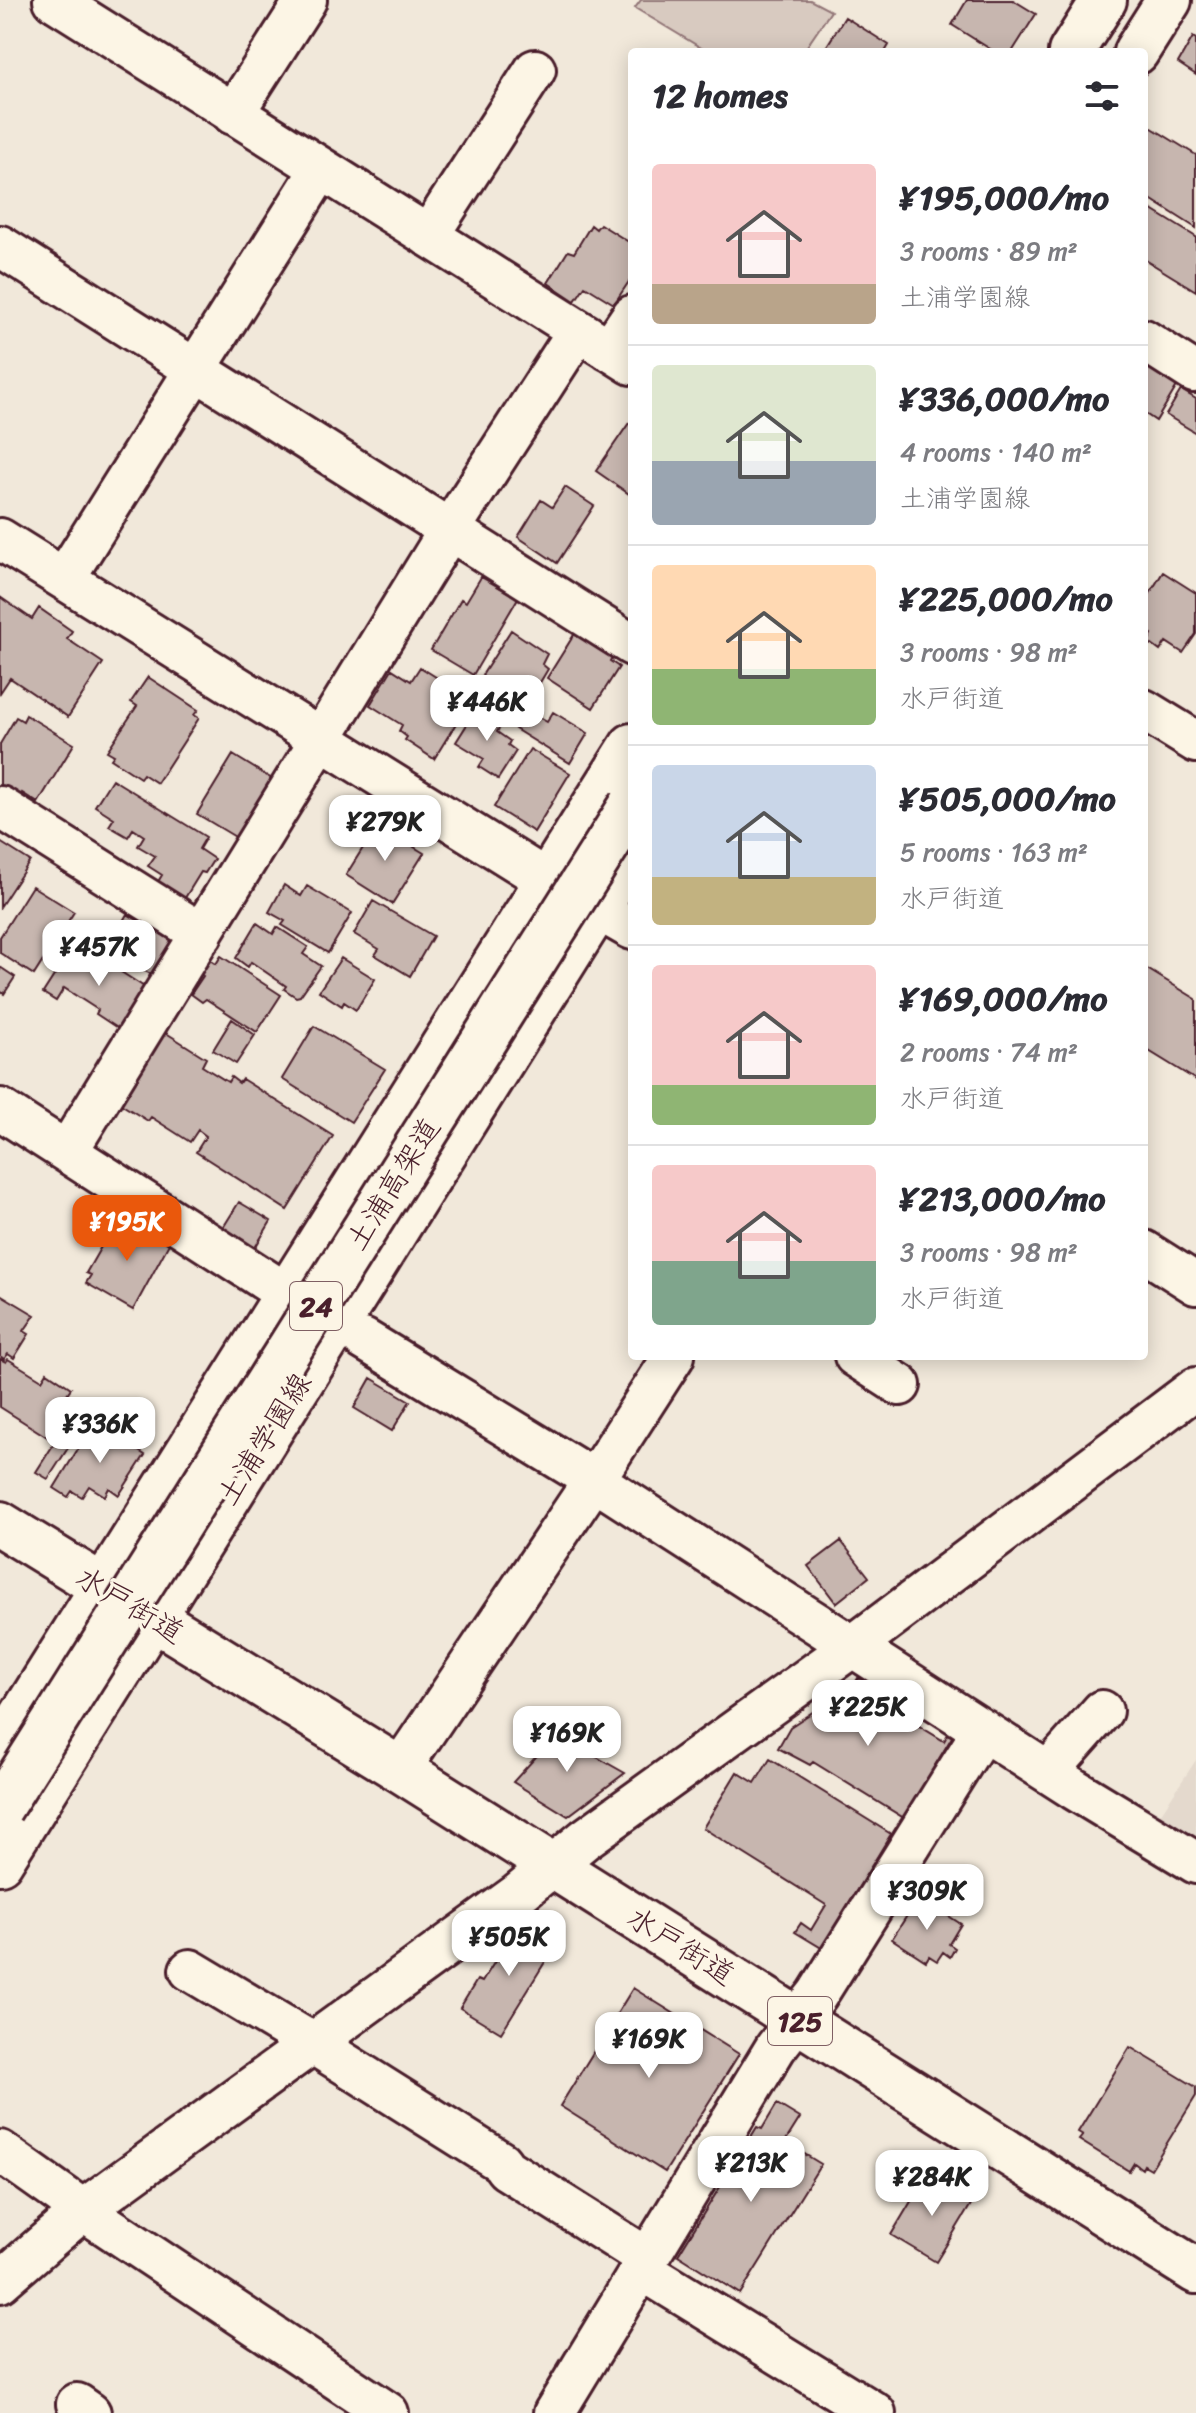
<!DOCTYPE html>
<html lang="en">
<head>
<meta charset="utf-8">
<style>
	body { margin:0; font-family:Sriracha,"Klee One",sans-serif; background:#f2f2f3; color:#2b2b33; height:100vh; display:flex; flex-direction:column; font-size:30px; white-space:nowrap }
	* { box-sizing:border-box; margin:0 }
	p { font-size:26px; color:#7c7c81 }
	.icon { flex:none; width:44px; height:44px; fill:none; stroke:currentColor; stroke-width:2; stroke-linecap:round; stroke-linejoin:round }
	.map { position:relative; flex:1; overflow:hidden }
	.sheet { position:absolute; left:628px; top:48px; width:520px; height:1312px; display:flex; flex-direction:column; background:#fff; border-radius:8px; box-shadow:0 4px 20px #0003 }
	.sheet>* { flex:none }
	.price { position:absolute; translate:-50% -68px; padding:0 18px; border-radius:16px; background:#fff; color:#222; font-size:26px; line-height:52px; filter:drop-shadow(0 2px 4px #0008) }
	.price::after { content:''; position:absolute; left:50%; top:48px; width:24px; height:18px; margin-left:-12px; background:inherit; clip-path:polygon(0 0,100% 0,50% 100%) }
	.price.selected { background:#ea580c; color:#fff }
	ul { padding:0; list-style:none }
	li { display:flex; align-items:center; gap:24px; height:200px; padding:0 24px }
	li+li { border-top:2px solid #e1e1e2 }
	li span { display:grid; place-items:center; flex:none; width:224px; height:160px; border-radius:8px; color:#555 }
	li>.icon { margin-inline-start:auto }
	span .icon { width:96px; height:96px; fill:#fffc; stroke-width:1 }
	li b { font-size:34px }
	h2 { display:flex; justify-content:space-between; align-items:center; height:96px; padding:0 24px; font-size:34px }
	.map>svg:first-child { display:block }
	.built { fill:#e4d9cd }
	.green { fill:#d8cac0; stroke:#917476; stroke-width:2 }
	.building { fill:#c7b6af; stroke:#4a1f2b; stroke-width:2 }
	.lines { fill:none; stroke-linecap:round; stroke-linejoin:round }
	.minor-casing { stroke:#4a1f2b; stroke-width:46 }
	.major-casing { stroke:#4a1f2b; stroke-width:50 }
	.highway-casing { stroke:#4a1f2b; stroke-width:50 }
	.minor { stroke:#fcf5e5; stroke-width:40 }
	.major { stroke:#fcf5e5; stroke-width:44 }
	.highway { stroke:#fcf5e5; stroke-width:44 }
	.major-bridge-casing { stroke:#4a1f2b; stroke-width:50; stroke-linecap:butt }
	.major-bridge { stroke:#fcf5e5; stroke-width:44 }
	.labels { text-anchor:middle; dominant-baseline:central; stroke-width:7; stroke-linejoin:round; paint-order:stroke }
	.shield { fill:#fcf5e5; stroke:#7f5f63; stroke-width:2 }
	.shield-label { font-size:28px; font-weight:bold; fill:#4a1f2b }
	.street-label { font-size:30px; fill:#4a1f2b; stroke:#fcf5e5 }
</style>
</head>
<body>
<div class="map">
<svg width="1196" height="2413" viewBox="0 0 1196 2413">
	<rect width="100%" height="100%" fill="#f1e8da"/>
	<filter id="ink" filterUnits="userSpaceOnUse"><feTurbulence type="fractalNoise" baseFrequency=".0125" numOctaves="2"/><feDisplacementMap in="SourceGraphic" scale="16" xChannelSelector="R" yChannelSelector="G"/><feConvolveMatrix kernelMatrix="1 2 1 2 8 2 1 2 1" color-interpolation-filters="sRGB"/></filter>
	<g filter="url(#ink)">
		<path class="built" d="M 1196,1760 L 1196,1846 L 1155,1822 Z"/>
		<path class="green" d="M 641,0 L 810,0 L 831,11 L 803,52 L 708,52 L 635,8 Z"/>
		<path class="building" d="M 967,0 L 1013,0 L 1036,14 L 1012,52 L 995,52 L 952,25 Z
			M 845,17 L 889,45 L 885,52 L 823,52 Z
			M 1193,37 L 1196,39 L 1196,75 L 1178,63 Z
			M 1144,123 L 1196,155 L 1196,228 L 1144,195 Z
			M 1144,205 L 1196,237 L 1196,291 L 1144,259 Z
			M 600,224 L 632,244 L 632,277 L 614,304 L 585,286 L 575,301 L 548,283 L 568,251 L 574,253 L 591,225 L 596,229 Z
			M 1144,365 L 1177,386 L 1156,421 L 1144,413 Z
			M 1181,390 L 1196,399 L 1196,433 L 1166,415 Z
			M 629,423 L 632,425 L 632,496 L 596,471 Z
			M 565,487 L 594,506 L 557,563 L 518,537 L 541,500 L 552,507 Z
			M 1163,572 L 1196,593 L 1196,634 L 1183,653 L 1166,642 L 1160,651 L 1148,642 L 1152,634 L 1144,629 L 1144,619 L 1148,613 L 1144,611 L 1144,603 Z
			M 481,577 L 518,598 L 473,675 L 431,650 L 461,599 L 466,602 Z
			M 0,597 L 32,619 L 39,608 L 72,631 L 67,639 L 103,663 L 68,717 L 10,678 L 0,693 Z
			M 511,630 L 547,654 L 542,664 L 548,669 L 520,716 L 474,688 Z
			M 577,630 L 614,654 L 610,661 L 619,667 L 593,708 L 547,678 Z
			M 420,667 L 471,699 L 434,759 L 405,740 L 407,737 L 399,731 L 402,725 L 370,705 L 392,669 L 411,681 Z
			M 148,677 L 198,710 L 194,715 L 199,718 L 157,783 L 143,774 L 140,778 L 111,759 L 114,755 L 107,751 L 137,706 L 131,702 Z
			M 478,707 L 502,723 L 497,732 L 510,741 L 508,745 L 516,751 L 498,779 L 479,767 L 484,759 L 456,742 Z
			M 526,710 L 547,722 L 553,712 L 588,733 L 570,763 L 515,729 Z
			M 26,715 L 74,744 L 38,803 L 22,793 L 16,803 L 0,792 L 0,744 L 16,717 L 23,721 Z
			M 530,749 L 570,773 L 534,832 L 494,807 Z
			M 233,755 L 277,782 L 242,841 L 197,814 Z
			M 112,779 L 206,837 L 199,849 L 214,859 L 205,873 L 201,872 L 180,906 L 153,890 L 162,875 L 148,866 L 155,856 L 138,846 L 144,836 L 133,829 L 128,837 L 109,826 L 114,818 L 95,806 Z
			M 378,824 L 391,833 L 393,830 L 416,844 L 414,847 L 424,853 L 392,904 L 346,875 Z
			M 0,842 L 30,861 L 0,907 Z
			M 284,885 L 301,896 L 307,886 L 352,913 L 328,953 L 282,925 L 285,921 L 269,912 Z
			M 32,886 L 74,912 L 34,975 L 0,953 L 0,937 Z
			M 373,901 L 433,936 L 410,976 L 375,955 L 379,949 L 354,934 Z
			M 127,914 L 173,941 L 152,975 L 107,949 Z
			M 257,923 L 273,934 L 277,927 L 308,947 L 303,954 L 321,966 L 300,996 L 296,997 L 284,989 L 286,986 L 251,962 L 248,967 L 236,958 Z
			M 87,950 L 149,990 L 122,1031 L 96,1014 L 98,1010 L 64,988 L 56,1001 L 43,993 L 66,957 L 73,962 L 71,965 L 76,968 Z
			M 221,956 L 281,995 L 257,1032 L 206,999 L 202,1002 L 191,994 L 203,976 L 198,973 L 207,958 L 216,964 Z
			M 341,958 L 375,979 L 356,1010 L 344,1002 L 342,1006 L 319,991 Z
			M 0,967 L 15,977 L 4,994 L 0,991 Z
			M 1144,967 L 1196,999 L 1196,1080 L 1144,1048 Z
			M 232,1019 L 255,1035 L 236,1064 L 213,1050 Z
			M 314,1026 L 385,1069 L 351,1122 L 282,1079 Z
			M 163,1031 L 206,1058 L 202,1066 L 228,1082 L 231,1077 L 239,1083 L 242,1079 L 333,1136 L 287,1210 L 196,1152 L 206,1136 L 198,1130 L 190,1142 L 151,1117 L 148,1121 L 119,1103 Z
			M 239,1202 L 271,1221 L 253,1251 L 221,1231 Z
			M 138,1221 L 171,1240 L 133,1310 L 86,1283 L 91,1275 L 86,1273 L 106,1238 L 112,1241 L 121,1224 L 133,1231 Z
			M 0,1294 L 35,1315 L 24,1331 L 29,1334 L 14,1358 L 8,1354 L 4,1359 L 0,1356 Z
			M 0,1359 L 6,1362 L 8,1359 L 42,1380 L 47,1372 L 71,1388 L 65,1397 L 90,1414 L 48,1479 L 36,1472 L 55,1442 L 0,1407 Z
			M 371,1378 L 410,1401 L 392,1431 L 354,1408 Z
			M 94,1423 L 145,1455 L 119,1495 L 109,1488 L 105,1496 L 89,1486 L 82,1497 L 72,1491 L 68,1497 L 54,1488 Z
			M 841,1541 L 869,1577 L 836,1603 L 808,1566 Z
			M 858,1678 L 865,1682 L 860,1690 L 944,1741 L 948,1734 L 952,1737 L 904,1818 L 813,1762 L 810,1765 L 778,1748 L 790,1727 L 834,1698 L 843,1704 Z
			M 563,1727 L 576,1735 L 572,1743 L 625,1773 L 568,1816 L 513,1782 Z
			M 770,1759 L 891,1834 L 827,1939 L 830,1941 L 825,1950 L 795,1932 L 801,1923 L 811,1930 L 826,1905 L 703,1828 L 737,1772 L 755,1783 Z
			M 919,1897 L 961,1924 L 949,1944 L 955,1948 L 950,1957 L 943,1952 L 937,1961 L 929,1956 L 926,1961 L 892,1939 Z
			M 529,1923 L 558,1941 L 501,2033 L 460,2008 L 477,1980 L 482,1982 L 514,1931 L 521,1935 Z
			M 633,1988 L 739,2054 L 665,2172 L 560,2106 Z
			M 1130,2047 L 1196,2087 L 1196,2096 L 1151,2169 L 1144,2165 L 1142,2169 L 1134,2163 L 1129,2171 L 1079,2140 L 1083,2135 L 1078,2132 Z
			M 777,2104 L 800,2118 L 785,2142 L 821,2164 L 740,2294 L 678,2255 L 757,2127 L 762,2129 Z
			M 928,2173 L 973,2201 L 936,2262 L 891,2235 Z"/>
		<g class="lines">
			<g class="minor-casing">
				<path id="minor" d="M 54,0 L 632,364
					M 233,114 L 306,0
					M 428,236 L 535,70
					M 0,246 L 632,645
					M 1144,340 L 1194,372
					M 609,350 L 632,316
					M 0,539 L 548,881 L 632,929
					M 64,579 L 321,169
					M 1144,710 L 1196,742
					M 0,807 L 202,934
					M 0,1109 L 287,1294
					M 68,1150 L 450,529 L 578,331
					M 1144,1251 L 1196,1284
					M 363,1339 L 594,1480 L 1074,1789 L 1196,1863
					M 855,1356 L 900,1385
					M 400,1769 L 594,1480 L 674,1356
					M 1048,1772 L 1102,1711
					M 190,1970 L 312,2043 L 501,2162 L 506,2169 L 647,2258
					M 0,2151 L 83,2210 L 388,2413
					M 641,2269 L 875,2413
					M 0,2282 L 83,2210 L 518,1894 L 585,1839 L 853,1646 L 1196,1388
					M 77,2404 L 90,2413
					M 554,2413 L 776,2047 L 817,1995 L 983,1730"/>
			</g>
			<g class="major-casing">
				<path id="major" d="M 1071,52 L 1104,0
					M 1136,52 L 1169,0
					M 0,1751 L 632,746
					M 0,1862 L 632,853"/>
			</g>
			<g class="highway-casing">
				<path id="highway" d="M 0,1524 L 404,1772 L 1196,2271"/>
			</g>
			<use href="#minor" class="minor"/>
			<use href="#major" class="major"/>
			<use href="#highway" class="highway"/>
			<g class="major-bridge-casing">
				<path id="major-bridge" d="M 0,1808 L 632,805"/>
			</g>
			<use href="#major-bridge" class="major-bridge"/>
		</g>
	</g>
	<g class="labels">
		<g class="shield">
			<rect x="290" y="1282" width="52" height="48" rx="6"/>
			<rect x="768" y="1997" width="64" height="48" rx="6"/>
		</g>
		<g class="shield-label">
			<text x="316" y="1306">24</text>
			<text x="800" y="2021">125</text>
		</g>
		<g class="street-label">
			<text transform="translate(393 1184) rotate(-58)">土浦高架道</text>
			<text transform="translate(264 1439) rotate(-58)">土浦学園線</text>
			<text transform="translate(130 1605) rotate(31)">水戸街道</text>
			<text transform="translate(681 1946) rotate(32)">水戸街道</text>
		</g>
	</g>
</svg>
<b class="price" style="left:487px;top:743px">¥446K</b>
<b class="price" style="left:385px;top:863px">¥279K</b>
<b class="price" style="left:99px;top:988px">¥457K</b>
<b class="price selected" style="left:127px;top:1263px">¥195K</b>
<b class="price" style="left:100px;top:1465px">¥336K</b>
<b class="price" style="left:868px;top:1748px">¥225K</b>
<b class="price" style="left:567px;top:1774px">¥169K</b>
<b class="price" style="left:927px;top:1932px">¥309K</b>
<b class="price" style="left:509px;top:1978px">¥505K</b>
<b class="price" style="left:649px;top:2080px">¥169K</b>
<b class="price" style="left:751px;top:2204px">¥213K</b>
<b class="price" style="left:932px;top:2218px">¥284K</b>
<section class="sheet">
<h2>12 homes<svg class="icon" aria-label="filters" viewBox="0 0 24 24"><path d="M4 7h16M4 17h16"/><circle cx="9" cy="7" r="2"/><circle cx="15" cy="17" r="2"/></svg></h2>
<ul>
<li><span style="background:linear-gradient(#f6c9c9 75%,#b9a48a 0)"><svg class="icon" aria-label="home" viewBox="0 0 24 24"><path d="M3 11l9-7 9 7M6 9v11h12V9"/></svg></span><div><b>¥195,000/mo</b><p>3 rooms · 89 m²</p><p>土浦学園線</p></div></li>
<li><span style="background:linear-gradient(#dfe7d0 60%,#9aa5b1 0)"><svg class="icon" aria-label="home" viewBox="0 0 24 24"><path d="M3 11l9-7 9 7M6 9v11h12V9"/></svg></span><div><b>¥336,000/mo</b><p>4 rooms · 140 m²</p><p>土浦学園線</p></div></li>
<li><span style="background:linear-gradient(#ffd9b3 65%,#8fb573 0)"><svg class="icon" aria-label="home" viewBox="0 0 24 24"><path d="M3 11l9-7 9 7M6 9v11h12V9"/></svg></span><div><b>¥225,000/mo</b><p>3 rooms · 98 m²</p><p>水戸街道</p></div></li>
<li><span style="background:linear-gradient(#c9d6e8 70%,#c2b280 0)"><svg class="icon" aria-label="home" viewBox="0 0 24 24"><path d="M3 11l9-7 9 7M6 9v11h12V9"/></svg></span><div><b>¥505,000/mo</b><p>5 rooms · 163 m²</p><p>水戸街道</p></div></li>
<li><span style="background:linear-gradient(#f6c9c9 75%,#8fb573 0)"><svg class="icon" aria-label="home" viewBox="0 0 24 24"><path d="M3 11l9-7 9 7M6 9v11h12V9"/></svg></span><div><b>¥169,000/mo</b><p>2 rooms · 74 m²</p><p>水戸街道</p></div></li>
<li><span style="background:linear-gradient(#f6c9c9 60%,#7fa58c 0)"><svg class="icon" aria-label="home" viewBox="0 0 24 24"><path d="M3 11l9-7 9 7M6 9v11h12V9"/></svg></span><div><b>¥213,000/mo</b><p>3 rooms · 98 m²</p><p>水戸街道</p></div></li>
</ul>
</section>
</div>
</body>
</html>
